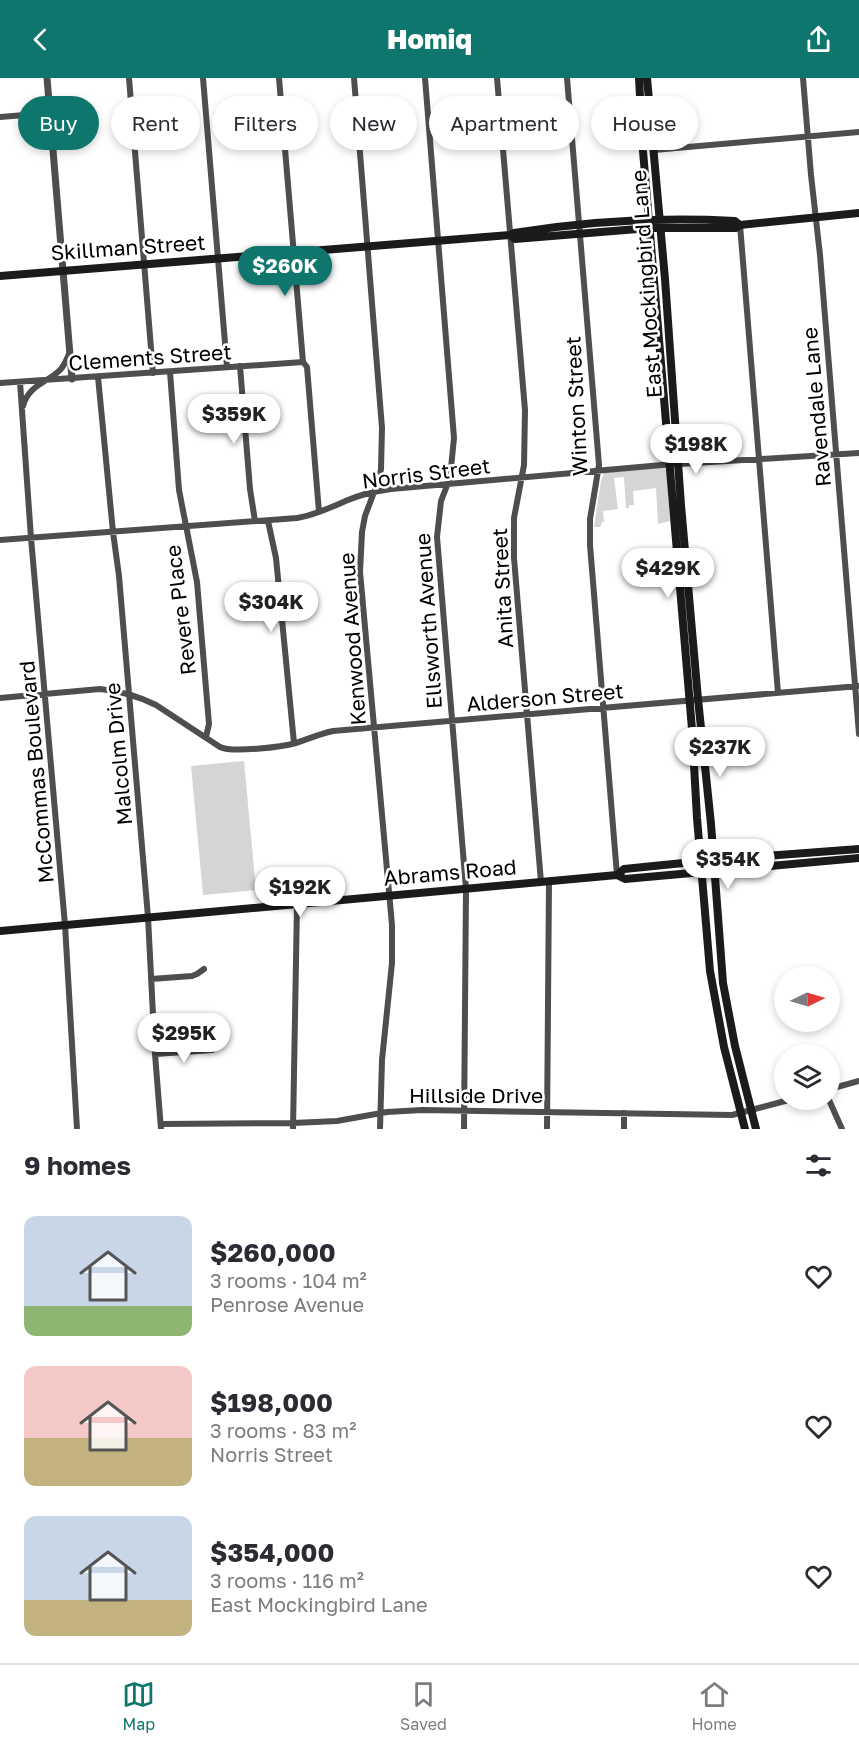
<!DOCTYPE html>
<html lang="en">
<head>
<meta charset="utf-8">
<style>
	body { margin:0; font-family:"Golos Text",sans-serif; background:#f2f2f3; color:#2b2b33; height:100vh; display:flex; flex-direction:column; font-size:22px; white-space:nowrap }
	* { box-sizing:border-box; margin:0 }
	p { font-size:20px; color:#7c7c81 }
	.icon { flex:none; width:33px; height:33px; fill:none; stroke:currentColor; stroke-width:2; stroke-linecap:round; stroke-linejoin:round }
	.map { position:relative; height:1051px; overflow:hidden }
	.side { display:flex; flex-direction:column; background:#fff; flex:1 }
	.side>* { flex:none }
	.banner { position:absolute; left:18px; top:18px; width:824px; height:54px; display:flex; gap:12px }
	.needle { width:39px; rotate:85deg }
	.fabs { position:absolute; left:774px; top:888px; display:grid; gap:12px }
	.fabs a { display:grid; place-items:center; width:66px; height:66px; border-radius:50%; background:#fff; box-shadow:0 3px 9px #0003; font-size:30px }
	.price { position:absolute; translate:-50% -51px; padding:0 14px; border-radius:21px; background:#fff; color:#222; font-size:20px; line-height:39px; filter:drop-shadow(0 2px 3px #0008) }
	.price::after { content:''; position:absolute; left:50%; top:36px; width:18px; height:14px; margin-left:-9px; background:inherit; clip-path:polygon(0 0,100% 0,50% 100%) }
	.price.on { background:#0f766e; color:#fff }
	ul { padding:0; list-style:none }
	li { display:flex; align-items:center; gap:18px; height:150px; padding:0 24px }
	li span { display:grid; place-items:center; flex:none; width:168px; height:120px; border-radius:12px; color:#555 }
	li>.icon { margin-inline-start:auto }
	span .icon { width:72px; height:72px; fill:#fffc; stroke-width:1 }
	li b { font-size:26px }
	h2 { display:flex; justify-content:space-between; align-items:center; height:72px; padding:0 24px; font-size:26px }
	.pill { padding:0 21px; border-radius:27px; background:#fff; box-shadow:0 3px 9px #0003; font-size:21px; line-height:54px }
	.pill.on { background:#0f766e; color:#fff }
	header { display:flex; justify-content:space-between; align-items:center; height:78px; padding:0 24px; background:#0f766e; color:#fff; font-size:27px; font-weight:800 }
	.menu { display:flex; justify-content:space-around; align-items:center; height:84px; border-top:2px solid #e1e1e2; background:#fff; font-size:16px; color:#7c7c81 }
	.menu a { display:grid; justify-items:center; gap:3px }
	.menu .on { color:#0f766e }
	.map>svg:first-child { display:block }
	.green { fill:#d5d5d5 }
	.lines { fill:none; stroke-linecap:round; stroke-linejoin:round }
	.minor { stroke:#4e4e4e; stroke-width:6 }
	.tertiary { stroke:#4e4e4e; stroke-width:7 }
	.secondary { stroke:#1b1b1b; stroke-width:8 }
	.labels { text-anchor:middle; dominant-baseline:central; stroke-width:5; stroke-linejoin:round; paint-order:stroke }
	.street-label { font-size:21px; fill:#000; stroke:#fff }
</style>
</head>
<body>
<header><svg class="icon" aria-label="back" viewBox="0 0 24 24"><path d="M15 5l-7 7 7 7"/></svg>Homiq<svg class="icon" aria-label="share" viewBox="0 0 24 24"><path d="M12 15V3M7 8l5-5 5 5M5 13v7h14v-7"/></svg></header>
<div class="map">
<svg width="859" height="1051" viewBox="0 0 859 1051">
	<rect width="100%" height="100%" fill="#fff"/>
	<path class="green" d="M 663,389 L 667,392 L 670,443 L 658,446 L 656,410 L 633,413 L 634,427 L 629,427 L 629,430 L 626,430 L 624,399 L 614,400 L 618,431 L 603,433 L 604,444 L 602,444 L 600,449 L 594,449 L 601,403 L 604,395 Z
		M 244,683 L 256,812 L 203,817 L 191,688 Z"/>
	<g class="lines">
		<path class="minor" d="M 129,0 L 153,295
			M 203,0 L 227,289
			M 279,0 L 303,284 L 307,289 L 319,434
			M 354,0 L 382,350 L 381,391 L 379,401 L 365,438 L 362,454 L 360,494 L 392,847 L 392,885 L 382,982 L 380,1051
			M 425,0 L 454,360 L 450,400 L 441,423 L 437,459 L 466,811 L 464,1051
			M 497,0 L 525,332 L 524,387 L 514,440 L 514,480 L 541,804
			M 567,0 L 599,387 L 590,441 L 590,467 L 617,797
			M 803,0 L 811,97 L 820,177 L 859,656
			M 0,39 L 50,35
			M 654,72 L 859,54
			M 740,147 L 778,615
			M 240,288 L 250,411 L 255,443
			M 170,294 L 179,412 L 197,504 L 209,646 L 206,659
			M 98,299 L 113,454 L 119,498 L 148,839 L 155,976 L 161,1051
			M 20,304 L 31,460 L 65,847 L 77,1051
			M 0,305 L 303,284
			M 23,328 C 29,306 48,305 61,291 C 65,286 67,280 70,274
			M 268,443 L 276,480 L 294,665
			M 0,462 L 297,440 C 316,437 331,429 348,422 C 362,416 376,413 391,411 L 662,387 L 859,375
			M 0,620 L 100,611 C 120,613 138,618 156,627 L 220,669 C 232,675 282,669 296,665 C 308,661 319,656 333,653 L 859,608
			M 151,901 L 192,898 L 197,896 L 204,891
			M 155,976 L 212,972
			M 830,1011 L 859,1003
			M 829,1022 L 842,1051
			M 161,1046 L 293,1045 L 337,1043 L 387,1034 L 422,1032 L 732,1037 L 789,1022
			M 293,1051 L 297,827
			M 547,1051 L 549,803
			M 624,1051 L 624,1035"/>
		<path class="tertiary" d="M 47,0 L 72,301"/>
		<path class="secondary" d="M 639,0 L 643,73 L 692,651 L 697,740 L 710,893 L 724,969 L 745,1051
			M 647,0 L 665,201 L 681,427 L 698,621 L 711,746 L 723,905 L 735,968 L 756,1051
			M 510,157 L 515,161 L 650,150 L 736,150 L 740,147 L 859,135
			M 0,198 L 510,157 L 514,155 C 588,143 661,139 735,143 L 740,147
			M 617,797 L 624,791 L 713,782 L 859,771
			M 0,853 L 617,797 L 625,801 L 859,780"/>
	</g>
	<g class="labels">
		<g class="street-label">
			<text transform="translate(128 169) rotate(-4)">Skillman Street</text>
			<text transform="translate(646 206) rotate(-94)">East Mockingbird Lane</text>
			<text transform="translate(150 279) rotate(-4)">Clements Street</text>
			<text transform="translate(576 328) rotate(-93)">Winton Street</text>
			<text transform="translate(816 329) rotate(-95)">Ravendale Lane</text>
			<text transform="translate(426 395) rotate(-7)">Norris Street</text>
			<text transform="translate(502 510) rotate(-93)">Anita Street</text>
			<text transform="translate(180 532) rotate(-97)">Revere Place</text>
			<text transform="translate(428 543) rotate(-94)">Ellsworth Avenue</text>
			<text transform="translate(352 561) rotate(-94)">Kenwood Avenue</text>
			<text transform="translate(545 619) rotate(-5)">Alderson Street</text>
			<text transform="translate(118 676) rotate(-95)">Malcolm Drive</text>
			<text transform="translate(36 694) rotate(-95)">McCommas Boulevard</text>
			<text transform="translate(450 794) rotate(-5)">Abrams Road</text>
			<text x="476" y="1017">Hillside Drive</text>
		</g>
	</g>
</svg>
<div class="fabs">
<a><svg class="needle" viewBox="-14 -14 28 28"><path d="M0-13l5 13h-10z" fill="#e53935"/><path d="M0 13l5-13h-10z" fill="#7c7c81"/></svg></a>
<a><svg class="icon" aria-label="layers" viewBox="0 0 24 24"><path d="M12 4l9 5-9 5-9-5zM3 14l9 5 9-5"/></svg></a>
</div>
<b class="price on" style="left:285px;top:219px">$260K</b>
<b class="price" style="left:234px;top:367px">$359K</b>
<b class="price" style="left:696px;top:397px">$198K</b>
<b class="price" style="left:668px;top:521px">$429K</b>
<b class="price" style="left:271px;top:555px">$304K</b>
<b class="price" style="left:720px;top:700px">$237K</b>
<b class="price" style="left:728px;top:812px">$354K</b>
<b class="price" style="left:300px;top:840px">$192K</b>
<b class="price" style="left:184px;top:986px">$295K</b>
<div class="banner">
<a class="pill on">Buy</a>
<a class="pill">Rent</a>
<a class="pill">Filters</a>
<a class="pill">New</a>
<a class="pill">Apartment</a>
<a class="pill">House</a>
</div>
</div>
<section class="side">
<h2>9 homes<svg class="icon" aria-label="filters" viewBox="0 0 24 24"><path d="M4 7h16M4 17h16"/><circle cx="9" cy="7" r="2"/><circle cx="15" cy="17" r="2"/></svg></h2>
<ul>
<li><span style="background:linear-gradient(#c9d6e8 75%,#8fb573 0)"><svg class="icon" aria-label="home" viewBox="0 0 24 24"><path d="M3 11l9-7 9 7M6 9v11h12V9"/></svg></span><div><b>$260,000</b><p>3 rooms · 104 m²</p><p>Penrose Avenue</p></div><svg class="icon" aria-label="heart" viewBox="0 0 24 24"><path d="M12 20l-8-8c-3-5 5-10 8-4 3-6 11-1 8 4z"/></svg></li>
<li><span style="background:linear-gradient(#f6c9c9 60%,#c2b280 0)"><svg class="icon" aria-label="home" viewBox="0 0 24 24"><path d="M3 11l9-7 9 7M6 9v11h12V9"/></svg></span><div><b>$198,000</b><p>3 rooms · 83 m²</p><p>Norris Street</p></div><svg class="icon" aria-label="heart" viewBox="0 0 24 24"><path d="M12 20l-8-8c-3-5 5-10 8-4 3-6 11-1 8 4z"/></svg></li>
<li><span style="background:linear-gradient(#c9d6e8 70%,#c2b280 0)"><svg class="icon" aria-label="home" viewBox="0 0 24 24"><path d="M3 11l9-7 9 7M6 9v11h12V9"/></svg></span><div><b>$354,000</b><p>3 rooms · 116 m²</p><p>East Mockingbird Lane</p></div><svg class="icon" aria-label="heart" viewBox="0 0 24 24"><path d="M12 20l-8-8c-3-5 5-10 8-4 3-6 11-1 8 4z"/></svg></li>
</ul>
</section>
<nav class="menu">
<a class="on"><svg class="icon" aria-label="map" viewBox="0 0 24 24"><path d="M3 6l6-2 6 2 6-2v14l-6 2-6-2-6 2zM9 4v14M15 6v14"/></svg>Map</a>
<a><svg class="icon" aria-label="saved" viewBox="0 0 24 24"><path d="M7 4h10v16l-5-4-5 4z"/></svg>Saved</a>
<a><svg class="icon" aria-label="home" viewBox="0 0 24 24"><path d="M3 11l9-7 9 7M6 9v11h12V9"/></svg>Home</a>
</nav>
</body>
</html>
